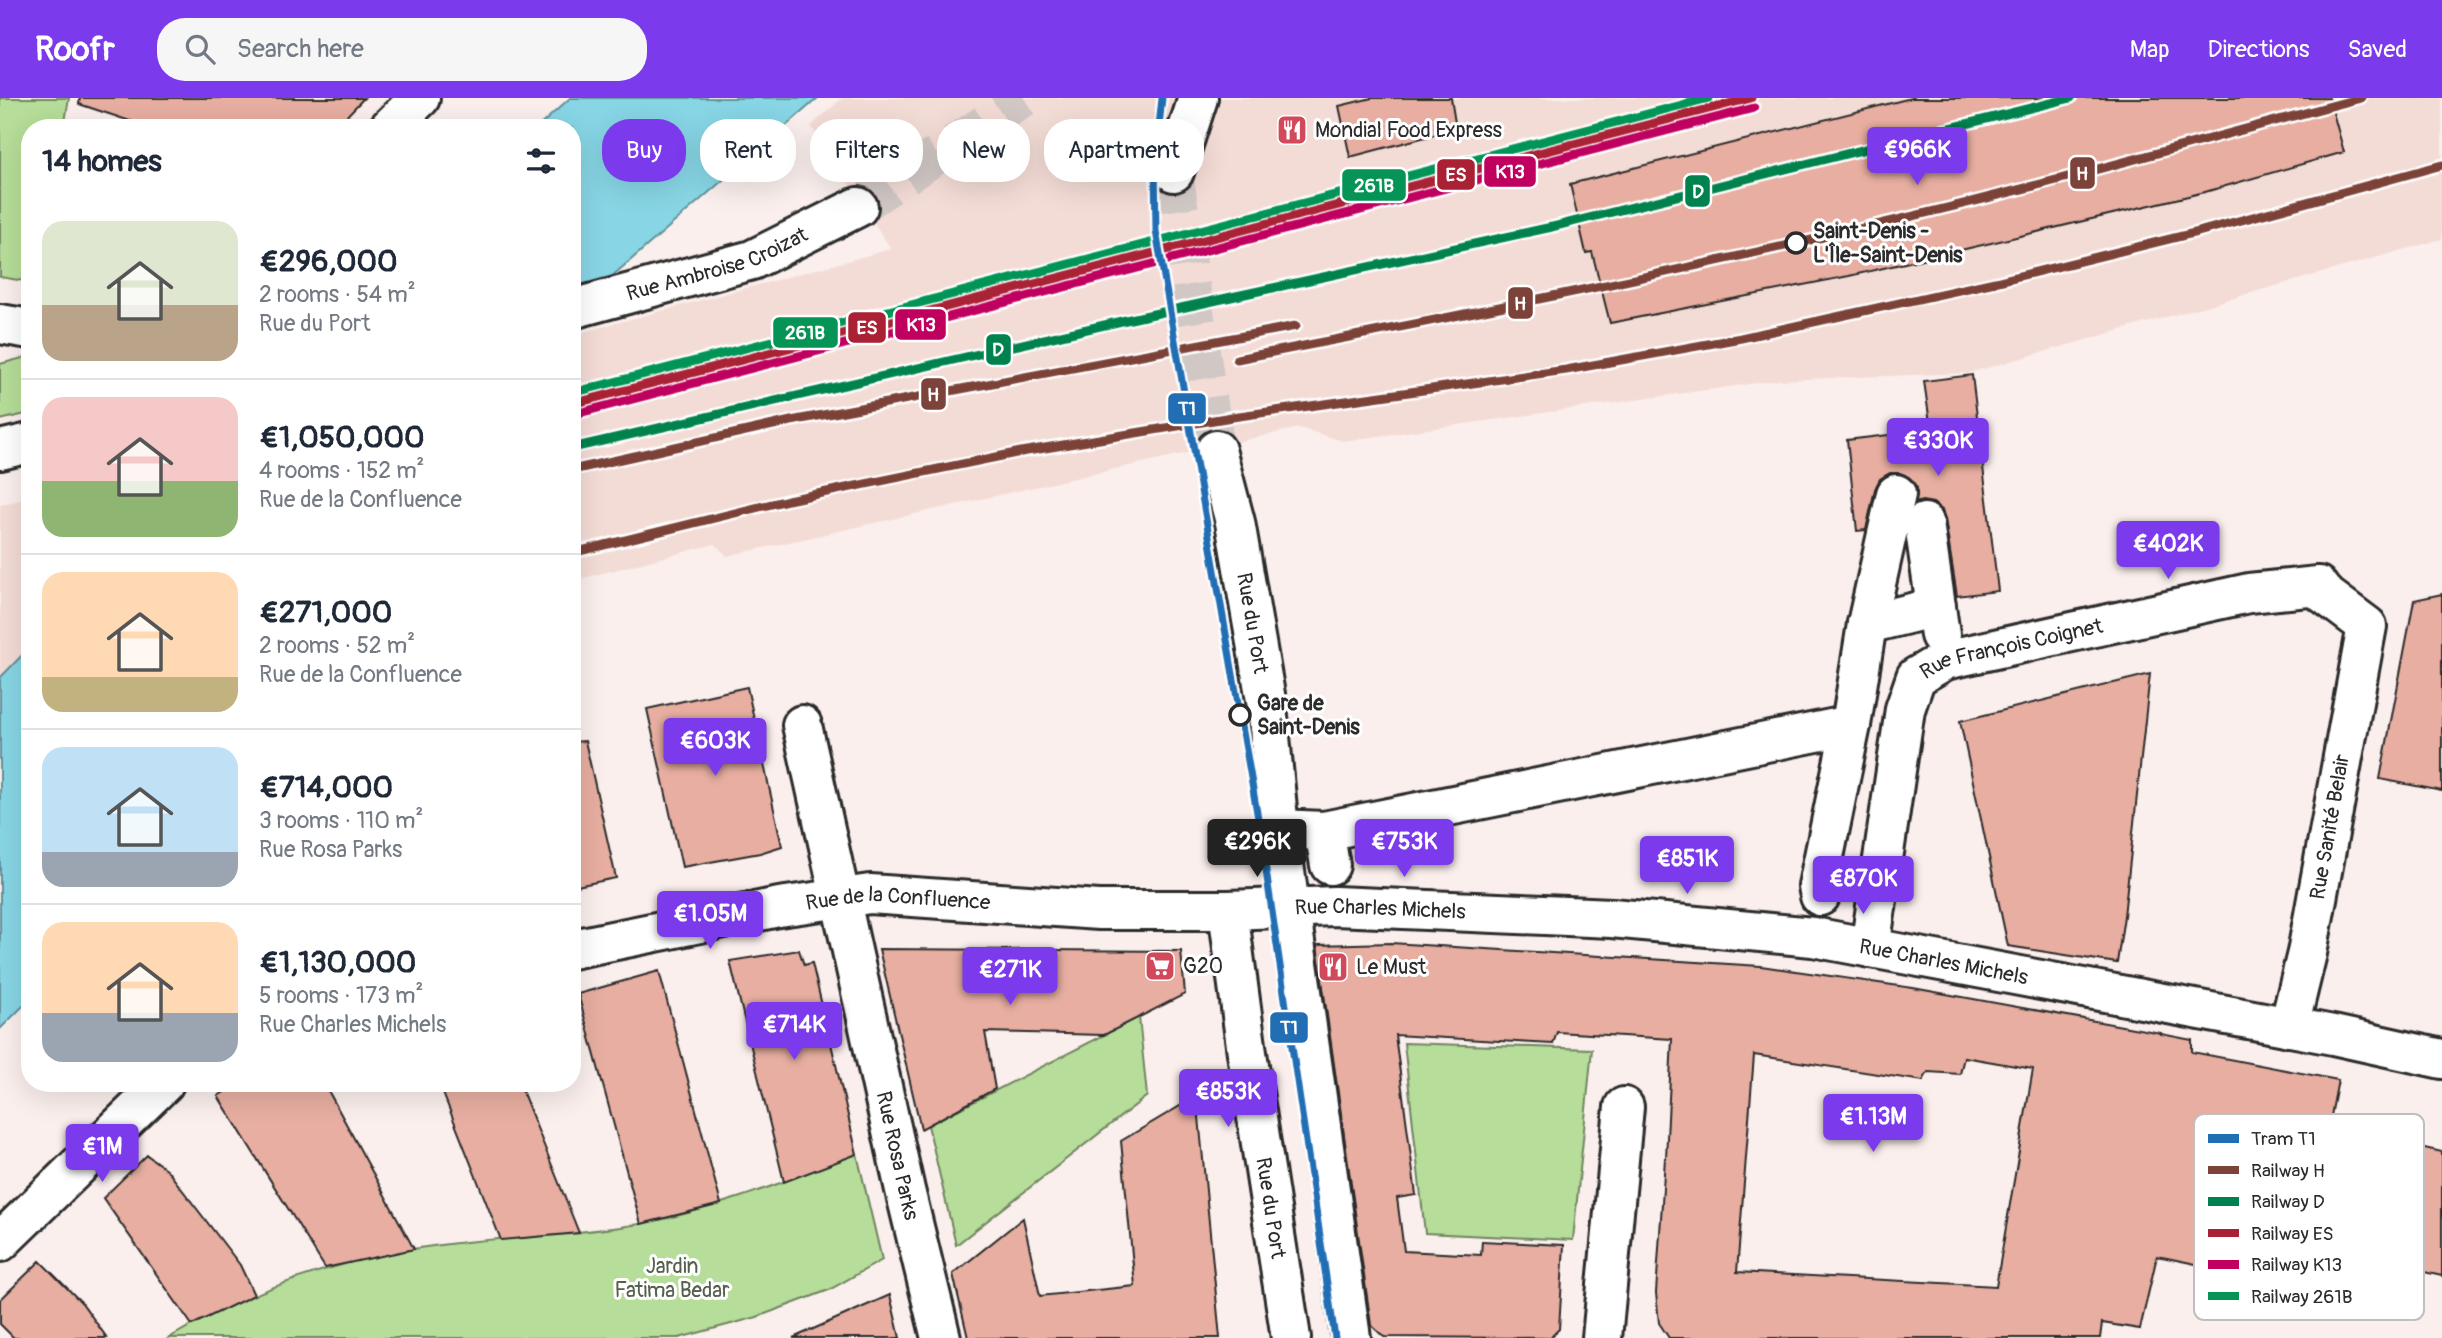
<!DOCTYPE html>
<html lang="en">
<head>
<meta charset="utf-8">
<style>
	body { margin:0; font-family:Pangolin,sans-serif; background:#f6f6f7; color:#1f2937; height:100vh; display:flex; flex-direction:column; font-size:26px; white-space:nowrap }
	* { box-sizing:border-box; margin:0 }
	p { font-size:23px; color:#747a83 }
	.icon { flex:none; width:38px; height:38px; fill:none; stroke:currentColor; stroke-width:2; stroke-linecap:round; stroke-linejoin:round }
	.map { position:relative; flex:1; overflow:hidden }
	.side { position:absolute; left:21px; top:21px; width:560px; height:973px; display:flex; flex-direction:column; background:#fff; border-radius:28px; box-shadow:0 7px 28px #0002 }
	.side>* { flex:none }
	.banner { position:absolute; left:602px; top:21px; width:665px; height:63px; display:flex; gap:14px }
	.price { position:absolute; translate:-50% -60px; padding:0 16px; border-radius:7px; background:#7c3aed; color:#fff; font-size:23px; line-height:46px; filter:drop-shadow(0 2px 4px #0008) }
	.price::after { content:''; position:absolute; left:50%; top:42px; width:21px; height:16px; margin-left:-10px; background:inherit; clip-path:polygon(0 0,100% 0,50% 100%) }
	.price.selected { background:#222; color:#fff }
	ul { padding:0; list-style:none }
	li { display:flex; align-items:center; gap:21px; height:175px; padding:0 21px }
	li+li { border-top:2px solid #e0e1e3 }
	li span { display:grid; place-items:center; flex:none; width:196px; height:140px; border-radius:21px; color:#555 }
	li>.icon { margin-inline-start:auto }
	span .icon { width:84px; height:84px; fill:#fffc; stroke-width:1 }
	li b { font-size:30px }
	h2 { display:flex; justify-content:space-between; align-items:center; height:84px; padding:0 21px; font-size:30px }
	.chip { padding:0 24px; border-radius:28px; background:#fff; box-shadow:0 7px 28px #0002; font-size:24px; line-height:63px }
	.chip.selected { background:#7c3aed; color:#fff }
	header { display:flex; align-items:center; gap:42px; box-sizing:border-box; height:98px; padding:0 35px; background:#7c3aed; color:#fff }
	header strong { font-size:33px }
	nav { display:flex; gap:38px; margin-inline-start:auto; font-size:24px }
	.search { width:490px; height:63px; background:#f6f6f7; display:flex; align-items:center; gap:18px; box-sizing:border-box; padding:0 24px; border-radius:28px; color:#747a83; font-size:26px }
	.map>svg:first-child { display:block }
	.built { fill:#f4dcd6 }
	.green { fill:#b6dd99; stroke:#708462; stroke-width:2 }
	.water { fill:#87d5e5; stroke:#62919b; stroke-width:2 }
	.building { fill:#e7aea1; stroke:#2b2b2b; stroke-width:2; fill-rule:evenodd }
	.lines { fill:none; stroke-linecap:round; stroke-linejoin:round }
	.street-tunnel { stroke:#d1c8c5; stroke-width:38; stroke-dasharray:38 19; stroke-linecap:butt }
	.secondary-tunnel { stroke:#d1c8c5; stroke-width:38; stroke-dasharray:38 19; stroke-linecap:butt }
	.street-casing { stroke:#2b2b2b; stroke-width:44 }
	.secondary-casing { stroke:#2b2b2b; stroke-width:44 }
	.street { stroke:#fff; stroke-width:38 }
	.secondary { stroke:#fff; stroke-width:38 }
	.rail-1-casing { stroke:#fff; stroke-width:14 }
	.rail-2-casing { stroke:#fff; stroke-width:14 }
	.rail-3-casing { stroke:#fff; stroke-width:14 }
	.rail-4-casing { stroke:#fff; stroke-width:14 }
	.rail-5-casing { stroke:#fff; stroke-width:14 }
	.rail-1 { stroke:#7b4339; stroke-width:9 }
	.rail-2 { stroke:#00824e; stroke-width:9 }
	.rail-3 { stroke:#aa2135; stroke-width:9 }
	.rail-4 { stroke:#bf005f; stroke-width:9 }
	.rail-5 { stroke:#069456; stroke-width:9 }
	.tram-1-casing { stroke:#fff; stroke-width:12 }
	.tram-1 { stroke:#216eb4; stroke-width:7 }
	.stop-dot { fill:#fff; stroke:#2b2b2b; stroke-width:3.5 }
	.labels { text-anchor:middle; dominant-baseline:central; stroke-width:6; stroke-linejoin:round; paint-order:stroke }
	.poi-label { font-size:21px; fill:#2b2b2b; stroke:#fff; text-anchor:start }
	.stop-label { font-size:21px; font-weight:bold; fill:#2b2b2b; stroke:#fff; text-anchor:start }
	.street-label { font-size:21px; fill:#2b2b2b; stroke:#fff }
	.park-label { font-size:21px; fill:#55604c; stroke:#fff }
	.key { fill:#fff; stroke:#bfbfbf; stroke-width:2 }
	.key-label { font-size:19px; fill:#2b2b2b }
	.line-badge { stroke:#fff; stroke-width:2.5 }
	.badge-label { font-size:19px; text-anchor:middle; font-weight:bold; fill:#fff }
</style>
</head>
<body>
<header>
<strong>Roofr</strong>
<div class="search"><svg class="icon" aria-label="search" viewBox="0 0 24 24"><circle cx="10" cy="10" r="6"/><path d="M15 15l6 6"/></svg>Search here</div>
<nav><a>Map</a><a>Directions</a><a>Saved</a></nav>
</header>
<div class="map">
<svg width="2442" height="1240" viewBox="0 0 2442 1240">
	<rect width="100%" height="100%" fill="#faefec"/>
	<filter id="ink" filterUnits="userSpaceOnUse"><feTurbulence type="fractalNoise" baseFrequency=".0143" numOctaves="2"/><feDisplacementMap in="SourceGraphic" scale="14" xChannelSelector="R" yChannelSelector="G"/><feConvolveMatrix kernelMatrix="1 2 1 2 8 2 1 2 1" color-interpolation-filters="sRGB"/></filter>
	<g filter="url(#ink)">
		<path class="built" d="M 842,0 L 2442,0 L 2442,141 L 1969,275 L 1778,282 L 1343,343 L 1299,330 L 727,458 L 715,446 L 572,483 L 572,237 L 891,151 L 811,28 Z
			M 30,399 L 30,624 L 0,632 L 0,407 Z"/>
		<path class="green" d="M 0,0 L 69,0 L 64,30 L 30,30 L 30,184 L 0,179 Z
			M 30,258 L 30,315 L 0,322 L 0,266 Z
			M 1139,919 L 1147,998 L 956,1147 L 928,1027 Z
			M 1404,945 L 1592,951 L 1573,1142 L 1425,1135 Z
			M 857,1056 L 882,1162 L 829,1192 L 757,1219 L 679,1240 L 169,1240 C 244,1195 327,1166 413,1151 C 488,1138 565,1139 640,1126 C 715,1112 786,1083 857,1056 Z"/>
		<path class="water" d="M 570,0 L 818,0 L 603,186 L 572,220 L 572,30 L 537,30 Z
			M 30,549 L 30,901 L 0,931 L 0,580 Z"/>
		<path class="building" d="M 80,0 L 364,0 L 335,30 L 151,30 L 79,6 Z
			M 1372,0 L 1451,0 L 1456,31 L 1350,59 L 1339,8 Z
			M 1911,0 L 2329,0 L 2344,54 L 2205,94 L 1991,145 L 1849,178 L 1610,225 L 1592,154 L 1586,155 L 1570,86 Z
			M 1972,277 L 1998,493 L 1957,498 L 1945,421 L 1942,412 L 1933,405 L 1922,403 L 1916,405 L 1917,390 L 1910,380 L 1900,375 L 1890,375 L 1880,381 L 1875,391 L 1866,432 L 1857,433 L 1847,342 L 1931,332 L 1924,283 Z
			M 2442,496 L 2442,693 L 2380,681 L 2414,502 Z
			M 2150,576 L 2124,818 L 2117,865 L 2008,848 L 1960,623 Z
			M 747,589 L 782,748 L 760,755 L 682,769 L 647,611 Z
			M 585,643 L 616,780 L 572,789 L 572,644 Z
			M 1391,845 L 1761,868 L 1913,890 L 2161,935 L 2161,936 L 2192,942 L 2192,954 L 2338,982 L 2329,1028 L 2442,1054 L 2442,1178 L 2304,1147 L 2297,1187 L 2157,1158 L 2140,1231 L 2102,1225 L 2100,1240 L 1669,1240 L 1659,1225 L 1656,1195 L 1665,1060 L 1666,1060 L 1672,941 L 1557,934 L 1553,946 L 1395,937 L 1416,1097 L 1397,1100 L 1404,1153 L 1481,1157 L 1482,1143 L 1564,1147 L 1559,1231 L 1550,1240 L 1384,1239 L 1371,1227 L 1317,847 ZM 1754,957 L 1923,983 L 1928,974 L 1960,976 L 1964,959 L 2033,971 L 1996,1188 L 1737,1174 Z
			M 879,851 L 1181,853 L 1185,896 L 1104,937 L 985,934 L 995,991 L 921,1031 Z
			M 799,852 L 804,867 L 812,865 L 857,1056 L 784,1084 L 730,863 Z
			M 659,873 L 721,1106 L 641,1126 L 578,896 Z
			M 239,985 L 324,985 L 414,1151 L 325,1170 L 218,998 Z
			M 439,985 L 519,985 L 579,1135 L 501,1142 Z
			M 1197,998 L 1220,1240 L 968,1240 L 953,1176 L 1023,1120 L 1040,1198 L 1135,1188 L 1121,1043 Z
			M 147,1057 L 167,1072 L 227,1150 L 240,1167 L 254,1197 L 192,1227 L 103,1100 Z
			M 40,1163 L 82,1205 L 107,1240 L 14,1240 L 0,1226 L 0,1202 Z
			M 890,1197 L 900,1240 L 793,1240 Z"/>
		<g class="lines">
			<path class="street-tunnel" d="M 1174,74 L 1216,352"/>
			<path class="secondary-tunnel" d="M 858,109 L 1024,0"/>
			<g class="street-casing">
				<g id="street">
					<path d="M 389,30 L 420,0"/>
					<path d="M 1174,74 L 1198,0"/>
					<path d="M 0,226 L 30,231"/>
					<path id="s1" d="M 1216,352 L 1235,424 L 1267,608 L 1279,731 L 1351,1240"/>
					<path d="M 1924,425 L 1940,537"/>
					<path d="M 1867,526 L 1936,509"/>
					<path id="s2" d="M 802,627 L 905,1092 L 941,1240"/>
					<path d="M 1279,731 L 1324,733 L 1851,627"/>
					<path d="M 1324,733 L 1330,767"/>
					<path d="M 1820,798 L 1818,788 L 1851,627 L 1867,526 L 1896,396"/>
					<path id="s3" d="M 1228,812 L 1247,955 L 1291,1240"/>
					<path id="s4" d="M 1870,850 L 1905,611 L 1916,579 L 1945,562 L 2249,495 L 2318,488 L 2323,495 L 2367,528 L 2307,855 L 2289,929"/>
					<path id="s5" d="M 572,851 L 779,809 L 870,796 L 1099,812 L 1228,812 L 1335,808 L 1612,820 L 1813,839 L 2333,937 L 2442,961"/>
					<path d="M 0,1144 L 164,985"/>
					<path d="M 1602,1240 L 1624,1009"/>
				</g>
			</g>
			<g class="secondary-casing">
				<g id="secondary">
					<path id="s6" d="M 572,211 L 752,162 L 858,109"/>
					<path d="M 0,352 L 30,345"/>
				</g>
			</g>
			<use href="#street" class="street"/>
			<use href="#secondary" class="secondary"/>
			<g class="rail-1-casing">
				<path id="rail-1" d="M 1237,261 C 1480,214 1723,165 1963,106 C 2096,73 2228,35 2361,0
					M 572,372 L 791,323 L 1296,228
					M 572,455 L 788,402 L 1021,354 L 1232,319 L 1566,272 L 1741,240 L 1995,184 L 2198,134 L 2442,67"/>
			</g>
			<g class="rail-2-casing">
				<path id="rail-2" d="M 572,350 L 1126,222 L 1552,129 L 2071,0"/>
			</g>
			<g class="rail-3-casing">
				<path id="rail-3" d="M 572,306 L 1751,0"/>
			</g>
			<g class="rail-4-casing">
				<path id="rail-4" d="M 575,316 L 1754,10"/>
			</g>
			<g class="rail-5-casing">
				<path id="rail-5" d="M 572,295 L 1709,0"/>
			</g>
			<use href="#rail-1" class="rail-1"/>
			<use href="#rail-2" class="rail-2"/>
			<use href="#rail-3" class="rail-3"/>
			<use href="#rail-4" class="rail-4"/>
			<use href="#rail-5" class="rail-5"/>
			<g class="tram-1-casing">
				<path id="tram-1" d="M 1162,0 L 1155,66 L 1156,133 L 1260,732 L 1335,1240"/>
			</g>
			<use href="#tram-1" class="tram-1"/>
		</g>
	</g>
	<defs>
		<g id="restaurant-square" transform="scale(1.575)"><rect x="-9" y="-9" width="18" height="18" rx="4" fill="#d1495b" stroke="#fff"/><path d="M-5-6h1v4h1v-4h1v4h1v-4h1v5L-1.5 .5V6h-2V.5L-5-1ZM5-6V6H3V1.5H1.5Q1.5-4 5-6Z" fill="#fff"/></g>
		<g id="supermarket-square" transform="scale(1.575)"><rect x="-9" y="-9" width="18" height="18" rx="4" fill="#d1495b" stroke="#fff"/><path d="M-6-5.5h2.5l.6 2H6L4.5 2H-2.5L-4.4-4H-6ZM-1.5 3.2a1.3 1.3 0 1 0 .1 0ZM3 3.2a1.3 1.3 0 1 0 .1 0Z" fill="#fff"/></g>
	</defs>
	<g fill-rule="evenodd">
		<use href="#restaurant-square" x="1292" y="32"/>
		<use href="#supermarket-square" x="1160" y="868"/>
		<use href="#restaurant-square" x="1333" y="869"/>
	</g>
	<g class="stop-dot">
		<circle cx="1796" cy="145" r="10"/>
		<circle cx="1240" cy="617" r="10"/>
	</g>
	<g class="labels">
		<g class="poi-label">
			<text x="1315" y="32">Mondial Food Express</text>
			<text x="1183" y="868">G20</text>
			<text x="1356" y="869">Le Must</text>
		</g>
		<g class="stop-label">
			<text x="1813" y="133">Saint-Denis -<tspan x="1813" dy="24">L'Île-Saint-Denis</tspan></text>
			<text x="1257" y="605">Gare de<tspan x="1257" dy="24">Saint-Denis</tspan></text>
		</g>
		<g class="street-label">
			<text stroke="none"><textPath href="#s6" startOffset="152">Rue Ambroise Croizat</textPath></text>
			<text stroke="none"><textPath href="#s1" startOffset="177">Rue du Port</textPath></text>
			<text stroke="none"><textPath href="#s4" startOffset="376">Rue François Coignet</textPath></text>
			<text transform="translate(2330 729) rotate(-80)">Rue Sanité Belair</text>
			<text stroke="none"><textPath href="#s5" startOffset="331">Rue de la Confluence</textPath></text>
			<text stroke="none"><textPath href="#s5" startOffset="814">Rue Charles Michels</textPath></text>
			<text stroke="none"><textPath href="#s5" startOffset="1381">Rue Charles Michels</textPath></text>
			<text stroke="none"><textPath href="#s2" startOffset="441">Rue Rosa Parks</textPath></text>
			<text stroke="none"><textPath href="#s3" startOffset="301">Rue du Port</textPath></text>
		</g>
		<g class="park-label">
			<text x="672" y="1168">Jardin<tspan x="672" dy="24">Fatima Bedar</tspan></text>
		</g>
	</g>
	<rect x="2194" y="1016" width="230" height="206" rx="10" class="key"/>
	<rect x="2208" y="1036" width="31" height="9" fill="#216eb4"/>
	<rect x="2208" y="1068" width="31" height="8" fill="#7b4339"/>
	<rect x="2208" y="1099" width="31" height="9" fill="#00824e"/>
	<rect x="2208" y="1131" width="31" height="8" fill="#aa2135"/>
	<rect x="2208" y="1162" width="31" height="9" fill="#bf005f"/>
	<rect x="2208" y="1194" width="31" height="8" fill="#069456"/>
	<g class="key-label">
		<text x="2251" y="1047">Tram T1</text>
		<text x="2251" y="1079">Railway H</text>
		<text x="2251" y="1110">Railway D</text>
		<text x="2251" y="1142">Railway ES</text>
		<text x="2251" y="1173">Railway K13</text>
		<text x="2251" y="1205">Railway 261B</text>
	</g>
	<g class="line-badge">
		<rect x="1483" y="57" width="54" height="33" rx="7" fill="#bf005f"/>
		<rect x="2069" y="58" width="27" height="34" rx="7" fill="#7b4339"/>
		<rect x="1436" y="60" width="40" height="33" rx="7" fill="#aa2135"/>
		<rect x="1341" y="70" width="66" height="34" rx="7" fill="#069456"/>
		<rect x="1684" y="76" width="27" height="34" rx="7" fill="#00824e"/>
		<rect x="1507" y="188" width="27" height="34" rx="7" fill="#7b4339"/>
		<rect x="894" y="210" width="53" height="33" rx="7" fill="#bf005f"/>
		<rect x="847" y="213" width="40" height="33" rx="7" fill="#aa2135"/>
		<rect x="772" y="218" width="67" height="33" rx="7" fill="#069456"/>
		<rect x="985" y="235" width="27" height="33" rx="7" fill="#00824e"/>
		<rect x="920" y="279" width="27" height="34" rx="7" fill="#7b4339"/>
		<rect x="1167" y="294" width="40" height="33" rx="7" fill="#216eb4"/>
		<rect x="1269" y="913" width="40" height="33" rx="7" fill="#216eb4"/>
	</g>
	<g class="badge-label">
		<text x="1510" y="80">K13</text>
		<text x="2082" y="82">H</text>
		<text x="1456" y="83">ES</text>
		<text x="1374" y="94">261B</text>
		<text x="1698" y="100">D</text>
		<text x="1520" y="212">H</text>
		<text x="921" y="233">K13</text>
		<text x="867" y="236">ES</text>
		<text x="805" y="241">261B</text>
		<text x="998" y="258">D</text>
		<text x="933" y="303">H</text>
		<text x="1187" y="317">T1</text>
		<text x="1289" y="936">T1</text>
	</g>
</svg>
<b class="price" style="left:1917px;top:89px">€966K</b>
<b class="price" style="left:1938px;top:380px">€330K</b>
<b class="price" style="left:2168px;top:483px">€402K</b>
<b class="price" style="left:715px;top:680px">€603K</b>
<b class="price selected" style="left:1257px;top:781px">€296K</b>
<b class="price" style="left:1404px;top:781px">€753K</b>
<b class="price" style="left:1687px;top:798px">€851K</b>
<b class="price" style="left:1863px;top:818px">€870K</b>
<b class="price" style="left:710px;top:853px">€1.05M</b>
<b class="price" style="left:1010px;top:909px">€271K</b>
<b class="price" style="left:794px;top:964px">€714K</b>
<b class="price" style="left:1228px;top:1031px">€853K</b>
<b class="price" style="left:1873px;top:1056px">€1.13M</b>
<b class="price" style="left:102px;top:1086px">€1M</b>
<div class="banner">
<a class="chip selected">Buy</a>
<a class="chip">Rent</a>
<a class="chip">Filters</a>
<a class="chip">New</a>
<a class="chip">Apartment</a>
</div>
<section class="side">
<h2>14 homes<svg class="icon" aria-label="filters" viewBox="0 0 24 24"><path d="M4 7h16M4 17h16"/><circle cx="9" cy="7" r="2"/><circle cx="15" cy="17" r="2"/></svg></h2>
<ul>
<li><span style="background:linear-gradient(#dfe7d0 60%,#b9a48a 0)"><svg class="icon" aria-label="home" viewBox="0 0 24 24"><path d="M3 11l9-7 9 7M6 9v11h12V9"/></svg></span><div><b>€296,000</b><p>2 rooms · 54 m²</p><p>Rue du Port</p></div></li>
<li><span style="background:linear-gradient(#f6c9c9 60%,#8fb573 0)"><svg class="icon" aria-label="home" viewBox="0 0 24 24"><path d="M3 11l9-7 9 7M6 9v11h12V9"/></svg></span><div><b>€1,050,000</b><p>4 rooms · 152 m²</p><p>Rue de la Confluence</p></div></li>
<li><span style="background:linear-gradient(#ffd9b3 75%,#c2b280 0)"><svg class="icon" aria-label="home" viewBox="0 0 24 24"><path d="M3 11l9-7 9 7M6 9v11h12V9"/></svg></span><div><b>€271,000</b><p>2 rooms · 52 m²</p><p>Rue de la Confluence</p></div></li>
<li><span style="background:linear-gradient(#bfe0f5 75%,#9aa5b1 0)"><svg class="icon" aria-label="home" viewBox="0 0 24 24"><path d="M3 11l9-7 9 7M6 9v11h12V9"/></svg></span><div><b>€714,000</b><p>3 rooms · 110 m²</p><p>Rue Rosa Parks</p></div></li>
<li><span style="background:linear-gradient(#ffd9b3 65%,#9aa5b1 0)"><svg class="icon" aria-label="home" viewBox="0 0 24 24"><path d="M3 11l9-7 9 7M6 9v11h12V9"/></svg></span><div><b>€1,130,000</b><p>5 rooms · 173 m²</p><p>Rue Charles Michels</p></div></li>
</ul>
</section>
</div>
</body>
</html>
